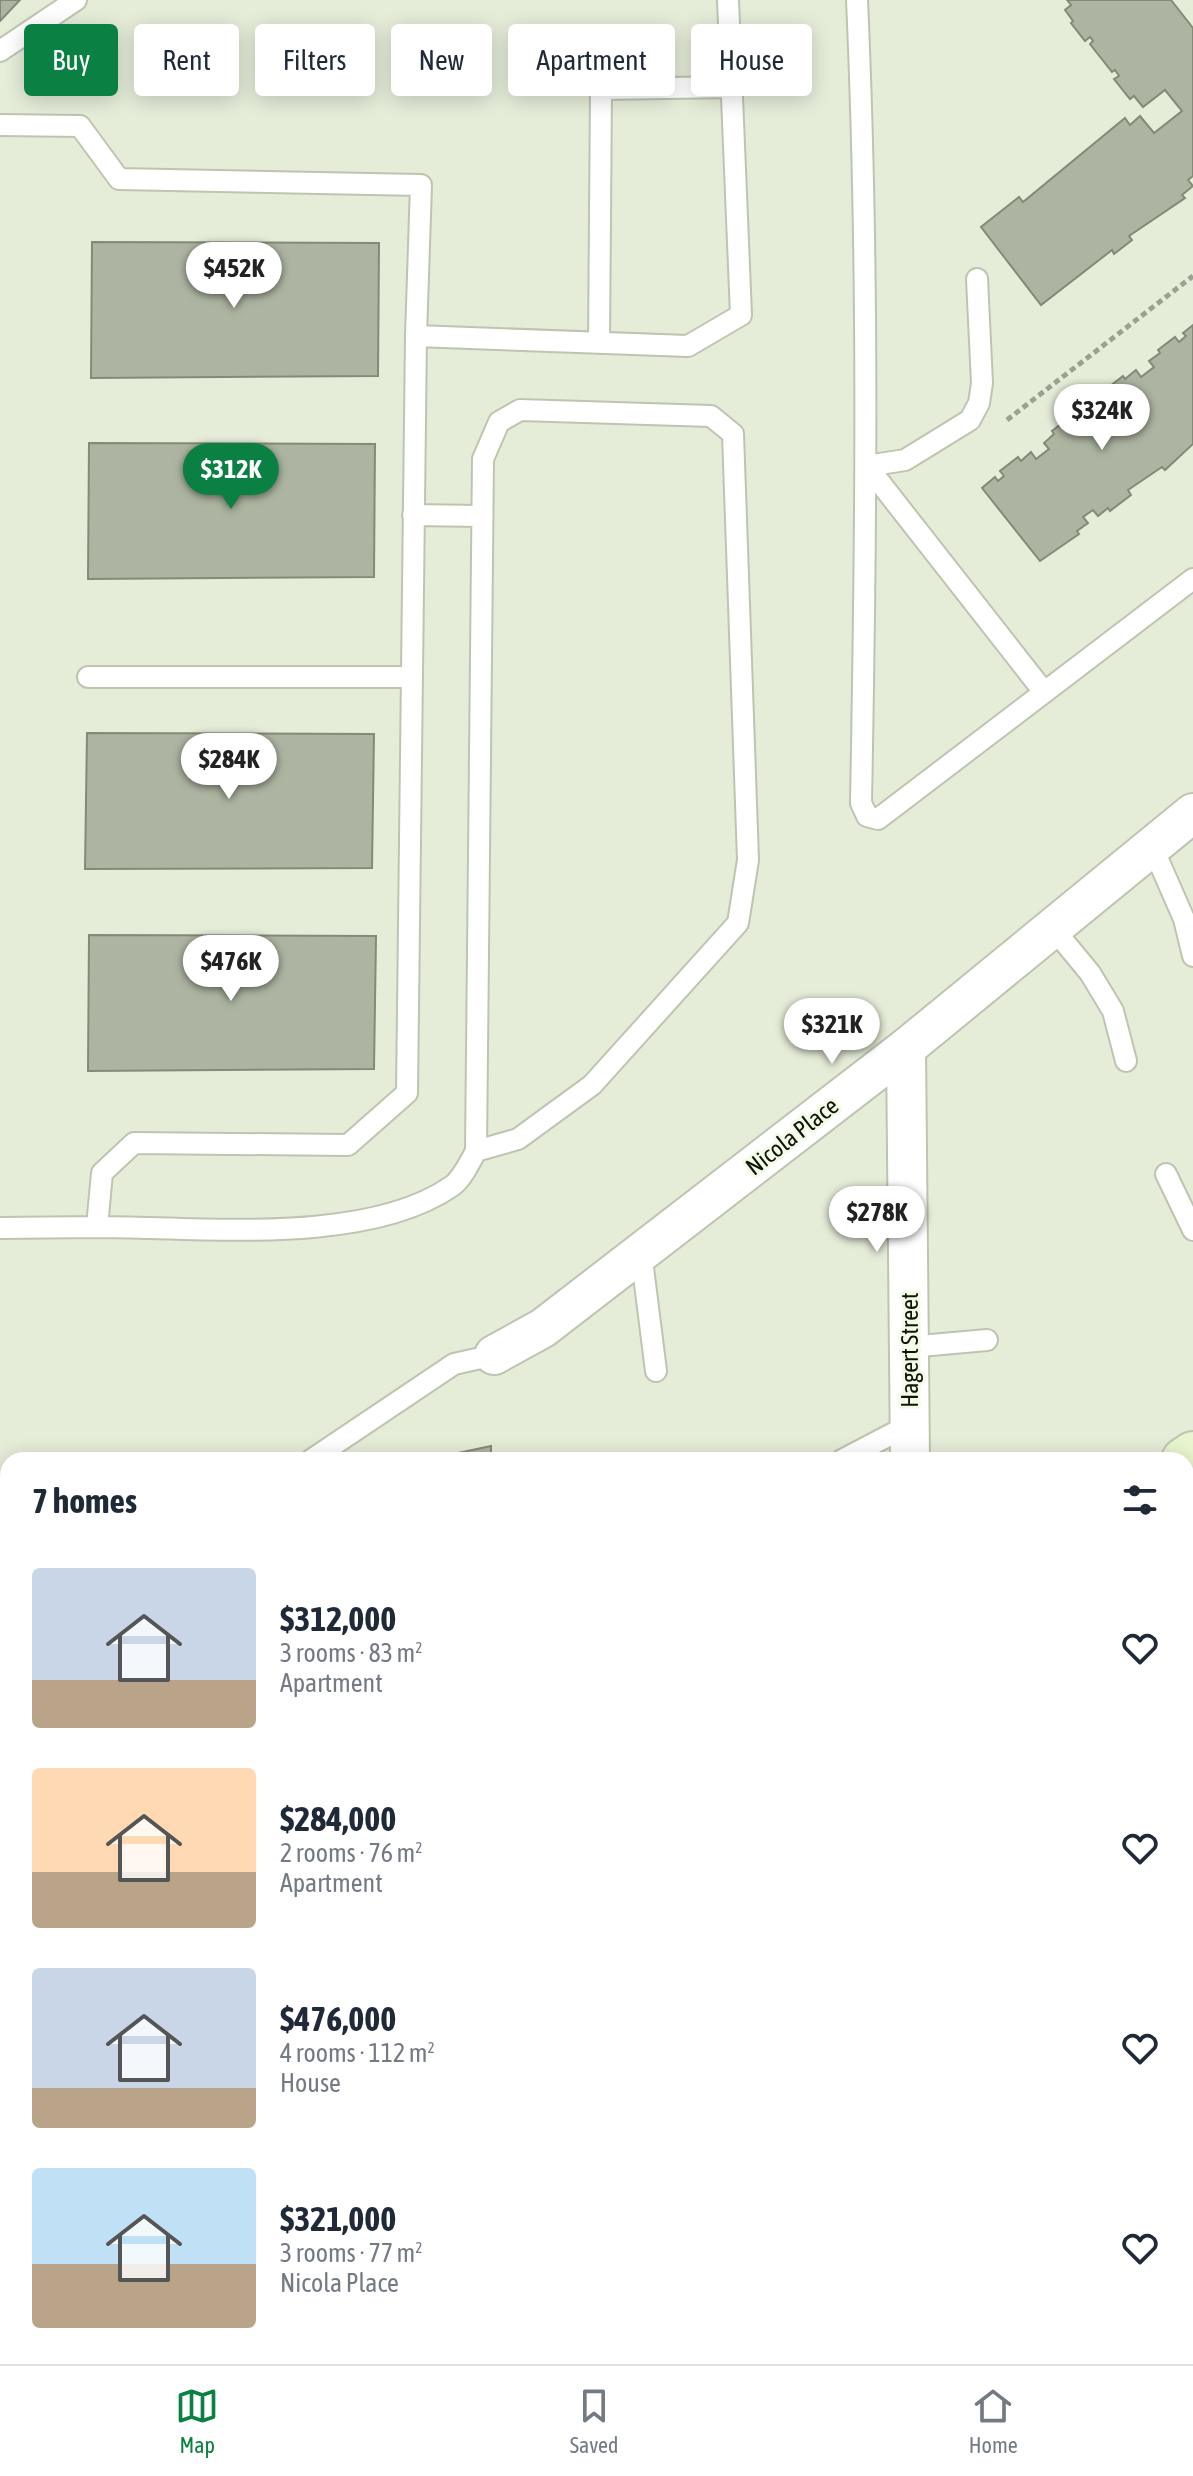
<!DOCTYPE html>
<html lang="en">
<head>
<meta charset="utf-8">
<style>
	body { margin:0; font-family:"Asap Condensed",sans-serif; background:#f6f6f7; color:#1f2937; height:100vh; display:flex; flex-direction:column; font-size:30px; white-space:nowrap }
	* { box-sizing:border-box; margin:0 }
	p { font-size:26px; color:#747a83 }
	.icon { flex:none; width:44px; height:44px; fill:none; stroke:currentColor; stroke-width:2; stroke-linecap:round; stroke-linejoin:round }
	.map { position:relative; flex:1; overflow:hidden }
	.drawer { position:absolute; left:0px; top:1452px; width:1194px; height:912px; display:flex; flex-direction:column; background:#fff; border-radius:24px 24px 0 0; box-shadow:0 4px 20px #0003 }
	.drawer>* { flex:none }
	.top-card { position:absolute; left:24px; top:24px; width:1146px; height:72px; display:flex; gap:16px }
	.price { position:absolute; translate:-50% -68px; padding:0 18px; border-radius:28px; background:#fff; color:#222; font-size:26px; line-height:52px; filter:drop-shadow(0 2px 4px #0008) }
	.price::after { content:''; position:absolute; left:50%; top:48px; width:24px; height:18px; margin-left:-12px; background:inherit; clip-path:polygon(0 0,100% 0,50% 100%) }
	.price.selected { background:#0b8043; color:#fff }
	ul { padding:0; list-style:none }
	li { display:flex; align-items:center; gap:24px; height:200px; padding:0 32px }
	li span { display:grid; place-items:center; flex:none; width:224px; height:160px; border-radius:8px; color:#555 }
	li>.icon { margin-inline-start:auto }
	span .icon { width:96px; height:96px; fill:#fffc; stroke-width:1 }
	li b { font-size:34px }
	h2 { display:flex; justify-content:space-between; align-items:center; height:96px; padding:0 32px; font-size:34px }
	.tag { padding:0 28px; border-radius:8px; background:#fff; box-shadow:0 4px 20px #0003; font-size:28px; line-height:72px }
	.tag.selected { background:#0b8043; color:#fff }
	.tab-bar { display:flex; justify-content:space-around; align-items:center; height:112px; border-top:2px solid #e0e1e3; background:#fff; font-size:22px; color:#747a83 }
	.tab-bar a { display:grid; justify-items:center; gap:4px }
	.tab-bar .selected { color:#0b8043 }
	.map>svg:first-child { display:block }
	.building { fill:#adb5a2; stroke:#838b78; stroke-width:2 }
	.lines { fill:none; stroke-linecap:round; stroke-linejoin:round }
	.lane-casing { stroke:#bdc5b1; stroke-width:24 }
	.street-casing { stroke:#bdc5b1; stroke-width:42 }
	.secondary-casing { stroke:#bdc5b1; stroke-width:48 }
	.path { stroke:#9aa191; stroke-width:5; stroke-dasharray:6 4; stroke-linecap:butt }
	.lane { stroke:#fff; stroke-width:20 }
	.street { stroke:#fff; stroke-width:38 }
	.secondary { stroke:#e9f5ce; stroke-width:44 }
	.labels { text-anchor:middle; dominant-baseline:central; stroke-width:6; stroke-linejoin:round; paint-order:stroke }
	.street-label { font-size:24px; fill:#10130c; stroke:#f2fbe6 }
</style>
</head>
<body>
<div class="map">
<svg width="1193" height="2364" viewBox="0 0 1193 2364">
	<rect width="100%" height="100%" fill="#e5edd9"/>
	<path class="building" d="M 0,0 L 20,0 L 0,21 Z
		M 1067,0 L 1171,0 L 1193,28 L 1193,176 L 1188,180 L 1193,186 L 1182,195 L 1185,198 L 1129,236 L 1132,240 L 1114,254 L 1112,250 L 1041,305 L 981,227 L 1019,197 L 1023,202 L 1125,118 L 1130,125 L 1140,116 L 1154,133 L 1182,111 L 1165,90 L 1143,107 L 1134,96 L 1130,99 L 1114,79 L 1119,76 L 1115,70 L 1112,72 L 1090,44 L 1093,41 L 1090,37 L 1085,41 L 1071,23 L 1073,21 L 1065,10 L 1071,5 Z
		M 92,242 L 379,243 L 378,376 L 91,378 Z
		M 1193,325 L 1193,444 L 1165,470 L 1162,467 L 1128,490 L 1131,495 L 1110,511 L 1108,508 L 1098,516 L 1093,510 L 1083,517 L 1088,523 L 1077,531 L 1079,534 L 1040,561 L 982,488 L 995,477 L 998,481 L 1004,476 L 1000,471 L 1018,457 L 1021,461 L 1031,452 L 1036,459 L 1049,449 L 1044,443 L 1054,434 L 1052,431 L 1070,417 L 1074,422 L 1080,417 L 1078,414 L 1102,395 L 1104,398 L 1109,394 L 1105,390 L 1123,376 L 1125,379 L 1136,370 L 1141,377 L 1154,367 L 1149,361 L 1160,353 L 1158,350 L 1175,337 L 1179,342 L 1186,336 L 1183,333 Z
		M 89,443 L 375,444 L 374,577 L 88,579 Z
		M 87,733 L 374,734 L 372,868 L 85,869 Z
		M 89,935 L 376,936 L 374,1069 L 88,1071 Z
		M 491,1446 L 491,1460 L 425,1460 Z
		M 1186,1640 L 1193,1640 L 1193,1775 L 1186,1775 Z
		M 0,2096 L 8,2096 L 8,2281 L 0,2282 Z
		M 871,2356 L 994,2356 L 994,2364 L 871,2364 Z"/>
	<g class="lines">
		<g class="lane-casing">
			<path id="lane" d="M 857,0 C 869,268 866,535 861,803 L 867,816 L 878,819 L 1193,579
				M 0,51 L 76,0
				M 0,125 L 80,126 L 119,179 L 421,185 L 416,336
				M 599,343 L 601,89 L 731,87
				M 867,466 L 1044,692
				M 867,466 L 905,460 L 970,420 L 979,403 L 982,383 L 977,279
				M 413,515 L 481,516
				M 88,677 L 412,677
				M 1152,846 L 1184,919 L 1193,956
				M 1052,927 L 1090,973 L 1113,1011 L 1126,1061
				M 1166,1174 L 1193,1230
				M 97,1227 C 199,1227 366,1246 452,1186 C 462,1179 470,1162 476,1151 L 483,459 L 499,422 L 520,410 L 711,416 L 733,434 L 748,860 L 738,923 L 592,1085 L 518,1139 L 476,1151
				M 0,1228 L 97,1227 L 102,1173 L 134,1143 L 348,1145 L 407,1093 L 416,336 L 688,346 L 741,315 L 728,0
				M 641,1252 L 656,1371
				M 909,1347 L 987,1340
				M 311,1460 L 454,1364 L 494,1355
				M 842,1460 L 909,1425
				M 1186,1546 L 1193,1554"/>
		</g>
		<g class="street-casing">
			<path id="street" d="M 906,1048 L 910,1460
				M 494,1355 L 543,1328 L 906,1048 L 1193,813
				M 1186,2168 L 1193,2168
				M 794,2364 L 794,2356"/>
		</g>
		<g class="secondary-casing">
			<path id="secondary" d="M 1184,1460 L 1193,1454
				M 0,1992 L 8,1991"/>
		</g>
		<path class="path" d="M 1007,420 L 1193,276"/>
		<use href="#lane" class="lane"/>
		<use href="#street" class="street"/>
		<use href="#secondary" class="secondary"/>
	</g>
	<g class="labels">
		<g class="street-label">
			<text transform="translate(792 1136) rotate(-38)">Nicola Place</text>
			<text transform="translate(909 1350) rotate(-90)">Hagert Street</text>
		</g>
	</g>
</svg>
<b class="price" style="left:234px;top:310px">$452K</b>
<b class="price" style="left:1102px;top:452px">$324K</b>
<b class="price selected" style="left:231px;top:511px">$312K</b>
<b class="price" style="left:229px;top:801px">$284K</b>
<b class="price" style="left:231px;top:1003px">$476K</b>
<b class="price" style="left:832px;top:1066px">$321K</b>
<b class="price" style="left:877px;top:1254px">$278K</b>
<div class="top-card">
<a class="tag selected">Buy</a>
<a class="tag">Rent</a>
<a class="tag">Filters</a>
<a class="tag">New</a>
<a class="tag">Apartment</a>
<a class="tag">House</a>
</div>
<section class="drawer">
<h2>7 homes<svg class="icon" aria-label="filters" viewBox="0 0 24 24"><path d="M4 7h16M4 17h16"/><circle cx="9" cy="7" r="2"/><circle cx="15" cy="17" r="2"/></svg></h2>
<ul>
<li><span style="background:linear-gradient(#c9d6e8 70%,#b9a48a 0)"><svg class="icon" aria-label="home" viewBox="0 0 24 24"><path d="M3 11l9-7 9 7M6 9v11h12V9"/></svg></span><div><b>$312,000</b><p>3 rooms · 83 m²</p><p>Apartment</p></div><svg class="icon" aria-label="heart" viewBox="0 0 24 24"><path d="M12 20l-8-8c-3-5 5-10 8-4 3-6 11-1 8 4z"/></svg></li>
<li><span style="background:linear-gradient(#ffd9b3 65%,#b9a48a 0)"><svg class="icon" aria-label="home" viewBox="0 0 24 24"><path d="M3 11l9-7 9 7M6 9v11h12V9"/></svg></span><div><b>$284,000</b><p>2 rooms · 76 m²</p><p>Apartment</p></div><svg class="icon" aria-label="heart" viewBox="0 0 24 24"><path d="M12 20l-8-8c-3-5 5-10 8-4 3-6 11-1 8 4z"/></svg></li>
<li><span style="background:linear-gradient(#c9d6e8 75%,#b9a48a 0)"><svg class="icon" aria-label="home" viewBox="0 0 24 24"><path d="M3 11l9-7 9 7M6 9v11h12V9"/></svg></span><div><b>$476,000</b><p>4 rooms · 112 m²</p><p>House</p></div><svg class="icon" aria-label="heart" viewBox="0 0 24 24"><path d="M12 20l-8-8c-3-5 5-10 8-4 3-6 11-1 8 4z"/></svg></li>
<li><span style="background:linear-gradient(#bfe0f5 60%,#b9a48a 0)"><svg class="icon" aria-label="home" viewBox="0 0 24 24"><path d="M3 11l9-7 9 7M6 9v11h12V9"/></svg></span><div><b>$321,000</b><p>3 rooms · 77 m²</p><p>Nicola Place</p></div><svg class="icon" aria-label="heart" viewBox="0 0 24 24"><path d="M12 20l-8-8c-3-5 5-10 8-4 3-6 11-1 8 4z"/></svg></li>
</ul>
</section>
</div>
<nav class="tab-bar">
<a class="selected"><svg class="icon" aria-label="map" viewBox="0 0 24 24"><path d="M3 6l6-2 6 2 6-2v14l-6 2-6-2-6 2zM9 4v14M15 6v14"/></svg>Map</a>
<a><svg class="icon" aria-label="saved" viewBox="0 0 24 24"><path d="M7 4h10v16l-5-4-5 4z"/></svg>Saved</a>
<a><svg class="icon" aria-label="home" viewBox="0 0 24 24"><path d="M3 11l9-7 9 7M6 9v11h12V9"/></svg>Home</a>
</nav>
</body>
</html>
